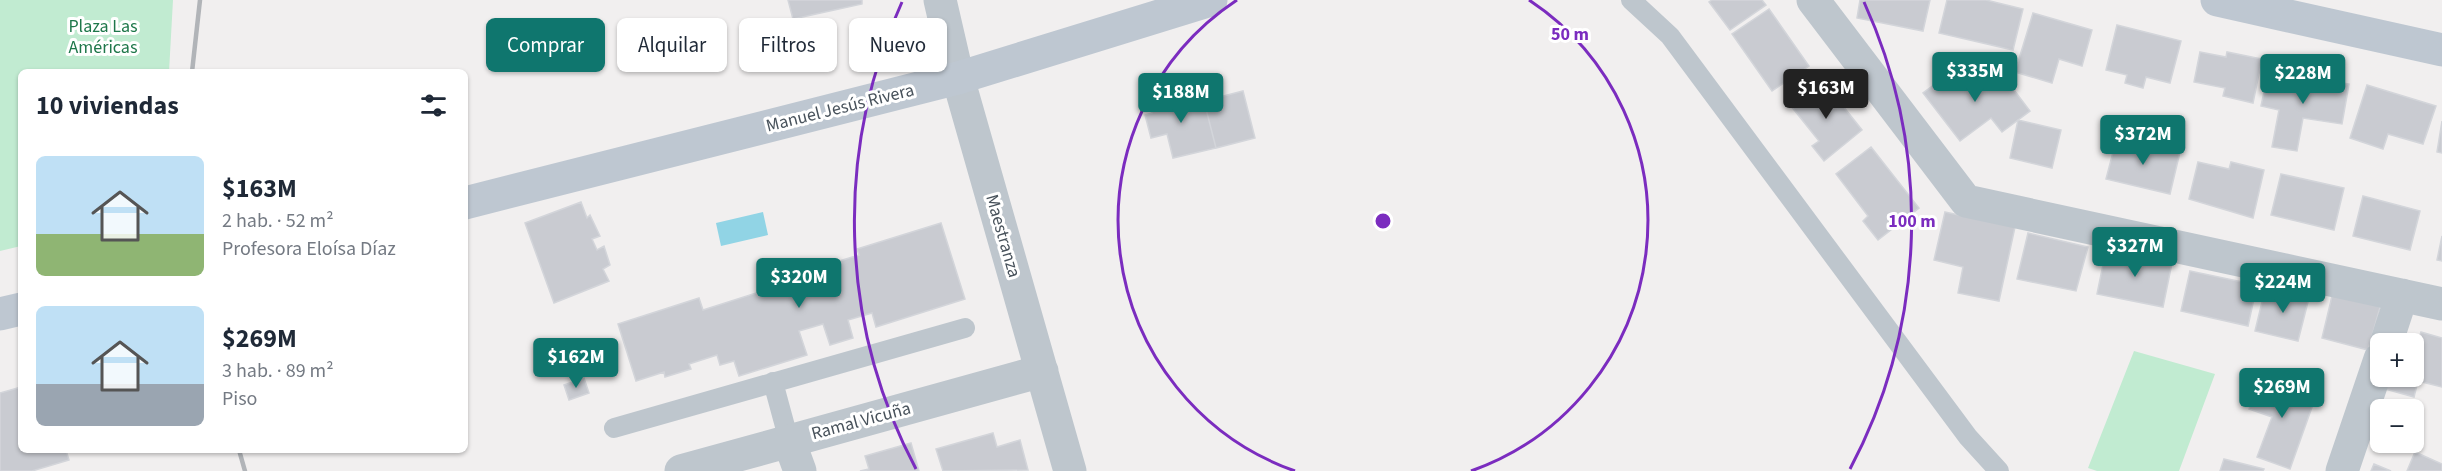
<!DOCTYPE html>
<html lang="es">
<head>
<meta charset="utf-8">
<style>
	body { margin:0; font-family:"Source Sans 3",sans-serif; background:#f6f6f7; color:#1f2937; height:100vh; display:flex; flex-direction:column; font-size:22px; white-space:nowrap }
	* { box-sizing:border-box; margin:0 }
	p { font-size:20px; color:#747a83 }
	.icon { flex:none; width:33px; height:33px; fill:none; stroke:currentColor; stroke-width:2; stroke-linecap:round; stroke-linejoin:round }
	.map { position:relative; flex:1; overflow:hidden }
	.drawer { position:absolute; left:18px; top:69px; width:450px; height:384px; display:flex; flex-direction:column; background:#fff; border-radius:9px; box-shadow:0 2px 4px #0004 }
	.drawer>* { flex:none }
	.banner { position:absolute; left:486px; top:18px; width:570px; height:54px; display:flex; gap:12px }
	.fabs { position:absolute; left:2370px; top:333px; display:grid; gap:12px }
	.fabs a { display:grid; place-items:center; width:54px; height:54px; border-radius:9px; background:#fff; box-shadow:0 2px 4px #0004; font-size:30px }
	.price { position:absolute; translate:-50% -51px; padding:0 14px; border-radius:6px; background:#0f766e; color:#fff; font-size:20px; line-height:39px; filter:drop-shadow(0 2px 3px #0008) }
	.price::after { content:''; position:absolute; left:50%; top:36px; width:18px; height:14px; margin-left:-9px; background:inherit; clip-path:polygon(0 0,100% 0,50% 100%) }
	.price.selected { background:#222; color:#fff }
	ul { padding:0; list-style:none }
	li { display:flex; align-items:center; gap:18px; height:150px; padding:0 18px }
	li span { display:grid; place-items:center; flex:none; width:168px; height:120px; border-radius:9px; color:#555 }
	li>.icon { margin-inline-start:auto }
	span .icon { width:72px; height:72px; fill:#fffc; stroke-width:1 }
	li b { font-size:26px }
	h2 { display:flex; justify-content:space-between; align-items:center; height:72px; padding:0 18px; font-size:26px }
	.pill { padding:0 21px; border-radius:9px; background:#fff; box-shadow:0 2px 4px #0004; font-size:21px; line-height:54px }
	.pill.selected { background:#0f766e; color:#fff }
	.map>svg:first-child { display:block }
	.green { fill:#c1ebd1 }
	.water { fill:#91d4e5 }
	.building { fill:#c9cbd1; stroke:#d3d5da; stroke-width:1.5 }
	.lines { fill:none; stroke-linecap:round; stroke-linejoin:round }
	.lane { stroke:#bec6cd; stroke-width:20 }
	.street { stroke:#bec6cd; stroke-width:33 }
	.secondary { stroke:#bec7d1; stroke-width:33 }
	.rail { stroke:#b1b4b8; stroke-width:4.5 }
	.ring { fill:none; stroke:#7b2cbf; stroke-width:3 }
	.labels { text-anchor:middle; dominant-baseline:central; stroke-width:6; stroke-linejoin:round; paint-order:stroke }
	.park-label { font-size:18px; fill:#1e774a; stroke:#fff }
	.street-label { font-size:18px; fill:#48525b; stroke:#fff }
	.centre { fill:#7b2cbf; stroke:#fff; stroke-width:3 }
	.ring-label { font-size:18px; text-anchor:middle; font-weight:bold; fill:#7b2cbf; stroke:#fff; stroke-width:6; stroke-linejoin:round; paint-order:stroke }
</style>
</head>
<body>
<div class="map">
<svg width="2442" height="471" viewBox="0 0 2442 471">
	<rect width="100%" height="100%" fill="#f1efef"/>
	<path class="green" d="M 0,0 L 173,0 L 169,72 L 21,72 L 21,246 L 0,251 Z
		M 2134,351 L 2215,374 L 2179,471 L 2097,471 L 2088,468 Z"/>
	<path class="water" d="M 763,212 L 768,235 L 721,246 L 716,223 Z"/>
	<path class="building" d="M 788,0 L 862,0 L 862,4 L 793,19 Z
		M 1712,0 L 1762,0 L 1766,5 L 1730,30 L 1709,2 Z
		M 1860,0 L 1930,0 L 1923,31 L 1857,18 Z
		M 1947,0 L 1986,0 L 2023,9 L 2013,50 L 1939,33 Z
		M 1769,9 L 1809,66 L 1772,91 L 1732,34 Z
		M 2033,13 L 2092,30 L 2082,66 L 2059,59 L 2052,83 L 2015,72 Z
		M 2117,25 L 2181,41 L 2170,83 L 2146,77 L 2143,88 L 2125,83 L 2127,75 L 2106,70 Z
		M 2200,52 L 2226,57 L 2227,52 L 2262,59 L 2253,103 L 2223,96 L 2225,88 L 2194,82 Z
		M 1961,65 L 1980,91 L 2002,74 L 2030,111 L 2002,132 L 1991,118 L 1960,141 L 1923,93 Z
		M 2281,72 L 2349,84 L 2342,124 L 2303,118 L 2297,151 L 2272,147 L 2279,110 L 2261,106 L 2266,83 L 2279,86 Z
		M 1823,81 L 1862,130 L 1824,161 L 1812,146 L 1819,141 L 1791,106 Z
		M 2367,85 L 2436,106 L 2423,144 L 2388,134 L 2383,149 L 2350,138 Z
		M 1183,91 L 1186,106 L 1204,101 L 1216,148 L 1173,158 L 1167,134 L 1151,138 L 1145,115 L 1152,113 L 1149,100 Z
		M 1243,91 L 1255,138 L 1216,148 L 1204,101 Z
		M 2018,120 L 2061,130 L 2052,168 L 2010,158 Z
		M 2442,121 L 2442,153 L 2437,152 Z
		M 2117,137 L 2180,152 L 2170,194 L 2106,179 Z
		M 1871,147 L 1919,208 L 1878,240 L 1863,221 L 1868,216 L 1836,174 Z
		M 2198,162 L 2229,169 L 2231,162 L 2264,170 L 2253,218 L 2189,199 Z
		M 2281,174 L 2344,188 L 2334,230 L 2271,215 Z
		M 2363,196 L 2420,211 L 2410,250 L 2353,236 Z
		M 581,202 L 587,218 L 590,215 L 600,236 L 592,239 L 597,250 L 604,246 L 610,265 L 603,269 L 609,281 L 554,303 L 525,223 Z
		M 1945,212 L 2015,227 L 1999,301 L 1958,293 L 1963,267 L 1934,260 Z
		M 941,223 L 965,299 L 876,327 L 872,313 L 848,320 L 853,338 L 830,345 L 823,324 L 799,331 L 807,355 L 739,376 L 734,361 L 720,365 L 717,355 L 689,364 L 691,369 L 665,377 L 664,372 L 636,381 L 618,324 L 699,298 L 703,310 L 781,285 L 780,279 L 859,255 L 857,249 Z
		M 2028,233 L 2088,247 L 2076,291 L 2017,279 Z
		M 2442,236 L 2442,261 L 2437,260 Z
		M 2106,250 L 2172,263 L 2163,307 L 2097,294 Z
		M 2190,271 L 2257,285 L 2248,326 L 2181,311 Z
		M 2276,286 L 2310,294 L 2298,341 L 2255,331 L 2263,298 L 2273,300 Z
		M 2333,292 L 2381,304 L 2368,350 L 2322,338 Z
		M 2421,332 L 2442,338 L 2442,387 L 2418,381 L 2414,397 L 2385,389 L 2389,376 L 2414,376 L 2414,355 Z
		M 2261,376 L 2316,396 L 2290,469 L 2257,457 L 2272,417 L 2249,409 Z
		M 584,378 L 589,393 L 569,400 L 564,385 Z
		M 21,387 L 21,450 L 66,450 L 69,460 L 32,471 L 0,471 L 0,393 Z
		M 2380,400 L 2405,410 L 2380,410 L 2380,435 L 2368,430 Z
		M 993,433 L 997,447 L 1020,440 L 1028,470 L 943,471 L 936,449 Z
		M 911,443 L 919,471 L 860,471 L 869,469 L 865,456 Z
		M 2415,452 L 2442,464 L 2442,471 L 2407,471 Z
		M 2224,459 L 2264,469 L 2263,471 L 2220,471 Z
		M 2374,464 L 2391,471 L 2371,471 Z"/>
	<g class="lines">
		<path class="lane" d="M 1631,0 L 1670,36 L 1968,437 L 1999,471
			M 773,382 L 789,441
			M 614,428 L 965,328"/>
		<path class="street" d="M 940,0 L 958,78 L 1070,471
			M 1813,0 L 1966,201 L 2442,304
			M 2386,344 L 2402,295
			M 789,441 L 800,471
			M 681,471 L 1042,371
			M 2342,471 L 2380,359"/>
		<path class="secondary" d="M 2217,0 L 2442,50
			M 465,203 L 958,78 L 1211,0
			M 0,314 L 21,309"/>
		<path class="rail" d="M 192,72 L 200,0
			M 239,450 L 245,471"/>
	</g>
	<g class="ring">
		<path d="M1295 471A265 265 0 0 1 1237 0M1529 0A265 265 0 0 1 1471 471"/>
		<path d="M916 469A529 529 0 0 1 902 2M1864 2A529 529 0 0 1 1850 469"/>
	</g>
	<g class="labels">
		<g class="park-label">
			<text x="103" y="26">Plaza Las<tspan x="103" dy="21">Américas</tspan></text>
		</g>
		<g class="street-label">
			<text transform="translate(840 108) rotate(-14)">Manuel Jesús Rivera</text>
			<text transform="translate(1003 236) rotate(74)">Maestranza</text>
			<text transform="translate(861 421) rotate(-15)">Ramal Vicuña</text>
		</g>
	</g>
	<circle cx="1383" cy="221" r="9" class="centre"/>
	<g class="ring-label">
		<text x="1570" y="40">50 m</text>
		<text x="1912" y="227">100 m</text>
	</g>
</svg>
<div class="fabs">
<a>+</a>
<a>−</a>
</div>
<b class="price" style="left:1975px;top:103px">$335M</b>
<b class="price" style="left:2303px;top:105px">$228M</b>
<b class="price selected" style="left:1826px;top:120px">$163M</b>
<b class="price" style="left:1181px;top:124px">$188M</b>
<b class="price" style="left:2143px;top:166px">$372M</b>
<b class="price" style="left:2135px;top:278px">$327M</b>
<b class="price" style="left:799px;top:309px">$320M</b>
<b class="price" style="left:2283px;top:314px">$224M</b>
<b class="price" style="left:576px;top:389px">$162M</b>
<b class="price" style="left:2282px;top:419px">$269M</b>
<div class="banner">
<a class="pill selected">Comprar</a>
<a class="pill">Alquilar</a>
<a class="pill">Filtros</a>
<a class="pill">Nuevo</a>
</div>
<section class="drawer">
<h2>10 viviendas<svg class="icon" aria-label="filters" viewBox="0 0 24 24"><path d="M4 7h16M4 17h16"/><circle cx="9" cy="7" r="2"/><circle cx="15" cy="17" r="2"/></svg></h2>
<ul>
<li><span style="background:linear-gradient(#bfe0f5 65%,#8fb573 0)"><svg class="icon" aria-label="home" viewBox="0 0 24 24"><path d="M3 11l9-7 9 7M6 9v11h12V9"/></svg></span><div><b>$163M</b><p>2 hab. · 52 m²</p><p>Profesora Eloísa Díaz</p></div></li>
<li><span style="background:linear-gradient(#bfe0f5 65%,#9aa5b1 0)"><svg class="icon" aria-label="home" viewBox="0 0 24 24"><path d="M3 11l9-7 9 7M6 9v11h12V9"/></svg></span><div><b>$269M</b><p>3 hab. · 89 m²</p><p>Piso</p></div></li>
</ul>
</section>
</div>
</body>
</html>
